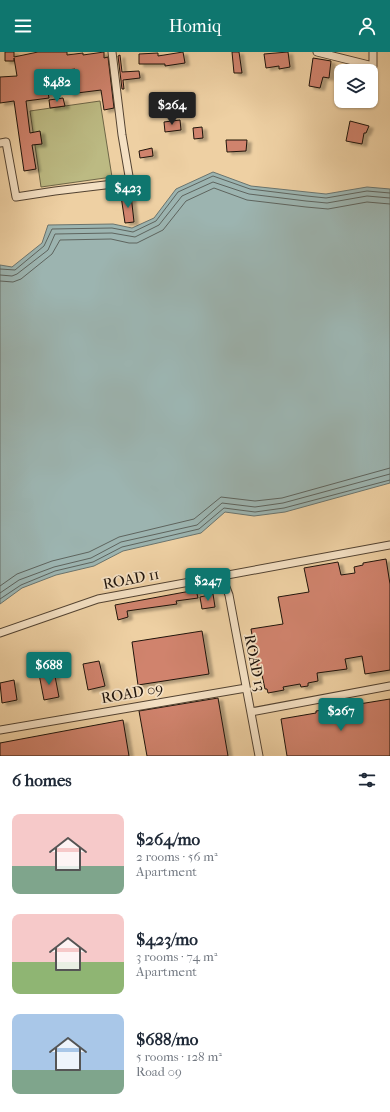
<!DOCTYPE html>
<html lang="en">
<head>
<meta charset="utf-8">
<style>
	body { margin:0; font-family:"IM FELL French Canon",serif; background:#f6f6f7; color:#1f2937; height:100vh; display:flex; flex-direction:column; font-size:15px; white-space:nowrap }
	* { box-sizing:border-box; margin:0 }
	p { font-size:13px; color:#747a83 }
	.icon { flex:none; width:22px; height:22px; fill:none; stroke:currentColor; stroke-width:2; stroke-linecap:round; stroke-linejoin:round }
	.map { position:relative; height:704px; overflow:hidden }
	.details { display:flex; flex-direction:column; background:#fff; flex:1 }
	.details>* { flex:none }
	.fabs { position:absolute; left:334px; top:12px; display:grid; gap:8px }
	.fabs a { display:grid; place-items:center; width:44px; height:44px; border-radius:8px; background:#fff; box-shadow:0 1px 3px #0004; font-size:20px }
	.price { position:absolute; translate:-50% -34px; padding:0 9px; border-radius:4px; background:#0f766e; color:#fff; font-size:13px; line-height:26px; filter:drop-shadow(0 1px 2px #0008) }
	.price::after { content:''; position:absolute; left:50%; top:24px; width:12px; height:9px; margin-left:-6px; background:inherit; clip-path:polygon(0 0,100% 0,50% 100%) }
	.price.on { background:#222; color:#fff }
	ul { padding:0; list-style:none }
	li { display:flex; align-items:center; gap:12px; height:100px; padding:0 12px }
	li span { display:grid; place-items:center; flex:none; width:112px; height:80px; border-radius:8px; color:#555 }
	li>.icon { margin-inline-start:auto }
	span .icon { width:48px; height:48px; fill:#fffc; stroke-width:1 }
	li b { font-size:17px }
	h2 { display:flex; justify-content:space-between; align-items:center; height:48px; padding:0 12px; font-size:17px }
	header { display:flex; justify-content:space-between; align-items:center; height:52px; padding:0 12px; background:#0f766e; color:#fff; font-size:18px; font-weight:600 }
	.map>svg:first-child { display:block }
	.green { fill:#bcba83; stroke:#6e6748 }
	.water { fill:#9cb4b0; stroke:#6a746e }
	.lines { fill:none; stroke-linecap:round; stroke-linejoin:round }
	.shore { stroke:#5e645e; stroke-width:1 }
	.building { fill:#d0836d; stroke:#1f140c; filter:url(#shadow) }
	.street-casing { stroke:#534332; stroke-width:9 }
	.street { stroke:#f4e0c3; stroke-width:7 }
	.labels { text-anchor:middle; dominant-baseline:central; stroke-width:3.5; stroke-linejoin:round; paint-order:stroke }
	.street-label { font-size:15px; fill:#1f140c; stroke:#f4e0c3 }
</style>
</head>
<body>
<header><svg class="icon" aria-label="menu" viewBox="0 0 24 24"><path d="M4 6h16M4 12h16M4 18h16"/></svg>Homiq<svg class="icon" aria-label="person" viewBox="0 0 24 24"><circle cx="12" cy="8" r="4"/><path d="M4 21q1-7 8-7t8 7"/></svg></header>
<div class="map">
<svg width="390" height="704" viewBox="0 0 390 704">
	<defs>
		<filter id="shadow"><feDropShadow dx="4.5" dy="2.5" stdDeviation="1" flood-color="#0004"/></filter>
	</defs>
	<rect width="100%" height="100%" fill="#eed0a3"/>
	<filter id="stains"><feTurbulence type="fractalNoise" baseFrequency=".005" numOctaves="4"/><feColorMatrix values="0 0 0 0 .2 0 0 0 0 .09 0 0 0 0 .02 0 0 0 .5 -.17"/></filter>
	<radialGradient id="worn" r=".72"><stop offset=".6" stop-color="#630" stop-opacity="0"/><stop offset="1" stop-color="#630" stop-opacity=".3"/></radialGradient>
	<path class="green" d="M 100,49 L 112,125 L 41,135 L 30,59 Z"/>
	<path class="water" d="M 213,120 L 251,134 L 307,140 L 326,142 L 367,135 L 390,137 L 390,431 L 285,460 L 254,464 L 225,460 L 201,481 L 123,499 L 94,514 L 56,523 L 22,536 L 0,552 L 0,213 L 12,215 L 42,191 L 48,173 L 113,172 L 132,176 L 154,166 L 176,137 Z"/>
	<g class="lines">
		<path class="shore" d="M 0,217 L 15,218 L 44,194 L 52,177 L 112,176 L 133,180 L 156,169 L 178,140 L 213,124 L 250,137 L 307,144 L 326,146 L 367,139 L 390,141
			M 0,223 L 12,224 L 17,222 L 48,198 L 55,182 L 112,181 L 135,185 L 159,173 L 182,144 L 213,130 L 249,142 L 306,149 L 327,151 L 367,144 L 390,146
			M 0,229 L 13,230 L 21,227 L 52,202 L 60,188 L 111,187 L 129,191 L 137,191 L 163,178 L 186,149 L 214,136 L 247,148 L 306,155 L 328,157 L 367,150 L 390,152
			M 0,534 L 17,522 L 52,509 L 89,500 L 119,485 L 194,467 L 221,445 L 255,449 L 282,446 L 390,416
			M 0,541 L 19,528 L 54,515 L 91,506 L 121,490 L 197,473 L 222,451 L 255,455 L 283,451 L 390,422
			M 0,547 L 21,533 L 55,519 L 93,510 L 122,495 L 199,477 L 224,456 L 255,460 L 284,456 L 390,428"/>
	</g>
	<path class="building" d="M 5,0 L 14,0 L 14,5 L 38,0 L 67,0 L 67,3 L 83,1 L 83,3 L 104,0 L 104,6 L 108,5 L 114,56 L 104,58 L 101,38 L 69,42 L 68,32 L 77,31 L 75,17 L 60,19 L 61,28 L 46,30 L 49,46 L 26,49 L 30,81 L 40,79 L 42,92 L 32,93 L 36,117 L 24,119 L 14,49 L 0,51 L 0,25 L 17,24 L 14,6 L 14,9 L 5,9 Z
		M 183,0 L 185,11 L 165,14 L 165,12 L 139,12 L 139,2 L 158,1 L 158,4 Z
		M 232,0 L 239,0 L 242,21 L 234,21 Z
		M 288,0 L 290,15 L 279,17 L 279,14 L 266,16 L 264,2 Z
		M 120,3 L 122,20 L 139,19 L 140,26 L 123,28 L 124,37 L 122,37 L 118,4 Z
		M 313,6 L 331,9 L 329,26 L 323,25 L 320,36 L 309,34 Z
		M 63,46 L 65,54 L 50,56 L 49,48 Z
		M 180,68 L 181,78 L 165,80 L 164,70 Z
		M 350,69 L 369,74 L 366,81 L 364,81 L 362,92 L 346,89 Z
		M 202,75 L 203,86 L 194,87 L 193,76 Z
		M 226,88 L 247,88 L 246,99 L 227,100 Z
		M 152,96 L 153,104 L 140,106 L 139,99 Z
		M 131,143 L 134,170 L 125,171 L 121,144 Z
		M 386,507 L 390,532 L 390,618 L 365,622 L 362,604 L 345,607 L 347,617 L 317,621 L 318,629 L 308,631 L 308,634 L 301,635 L 300,632 L 283,635 L 284,638 L 268,641 L 267,637 L 265,637 L 262,623 L 259,624 L 251,577 L 283,572 L 278,545 L 309,540 L 304,516 L 338,510 L 341,523 L 355,521 L 354,515 L 363,513 L 363,511 Z
		M 196,538 L 198,546 L 176,549 L 177,552 L 127,559 L 128,565 L 118,568 L 115,553 Z
		M 213,542 L 215,555 L 202,557 L 200,545 Z
		M 202,579 L 209,622 L 138,633 L 132,590 Z
		M 99,609 L 105,634 L 88,638 L 83,612 Z
		M 54,619 L 59,645 L 44,648 L 39,622 Z
		M 14,628 L 17,648 L 2,651 L 0,631 Z
		M 218,646 L 228,704 L 147,704 L 139,659 Z
		M 390,647 L 390,704 L 287,704 L 281,667 L 316,661 L 316,659 Z
		M 123,668 L 129,704 L 0,704 L 0,691 Z"/>
	<g class="lines">
		<g class="street-casing">
			<path id="street" d="M 317,0 L 373,14 L 373,0
				M 0,91 L 6,90 L 16,145 L 55,139 L 130,130 L 122,83 L 112,0
				M 222,525 L 229,543 L 259,704
				M 0,581 L 98,547 L 390,493
				M 251,660 L 390,634
				M 0,678 L 246,636"/>
		</g>
		<use href="#street" class="street"/>
	</g>
	<g class="labels">
		<g class="street-label">
			<text transform="translate(131 527) rotate(-11)">ROAD 11</text>
			<text transform="translate(255 611) rotate(79)">ROAD 13</text>
			<text transform="translate(132 641) rotate(-10)">ROAD 09</text>
		</g>
	</g>
	<rect width="100%" height="100%" filter="url(#stains)"/>
	<rect width="100%" height="100%" fill="url(#worn)"/>
</svg>
<div class="fabs">
<a><svg class="icon" aria-label="layers" viewBox="0 0 24 24"><path d="M12 4l9 5-9 5-9-5zM3 14l9 5 9-5"/></svg></a>
</div>
<b class="price" style="left:57px;top:51px">$482</b>
<b class="price on" style="left:172px;top:74px">$264</b>
<b class="price" style="left:128px;top:157px">$423</b>
<b class="price" style="left:208px;top:550px">$247</b>
<b class="price" style="left:49px;top:634px">$688</b>
<b class="price" style="left:341px;top:680px">$267</b>
</div>
<section class="details">
<h2>6 homes<svg class="icon" aria-label="filters" viewBox="0 0 24 24"><path d="M4 7h16M4 17h16"/><circle cx="9" cy="7" r="2"/><circle cx="15" cy="17" r="2"/></svg></h2>
<ul>
<li><span style="background:linear-gradient(#f6c9c9 65%,#7fa58c 0)"><svg class="icon" aria-label="home" viewBox="0 0 24 24"><path d="M3 11l9-7 9 7M6 9v11h12V9"/></svg></span><div><b>$264/mo</b><p>2 rooms · 56 m²</p><p>Apartment</p></div></li>
<li><span style="background:linear-gradient(#f6c9c9 60%,#8fb573 0)"><svg class="icon" aria-label="home" viewBox="0 0 24 24"><path d="M3 11l9-7 9 7M6 9v11h12V9"/></svg></span><div><b>$423/mo</b><p>3 rooms · 74 m²</p><p>Apartment</p></div></li>
<li><span style="background:linear-gradient(#a9c7e8 70%,#7fa58c 0)"><svg class="icon" aria-label="home" viewBox="0 0 24 24"><path d="M3 11l9-7 9 7M6 9v11h12V9"/></svg></span><div><b>$688/mo</b><p>5 rooms · 128 m²</p><p>Road 09</p></div></li>
</ul>
</section>
</body>
</html>
